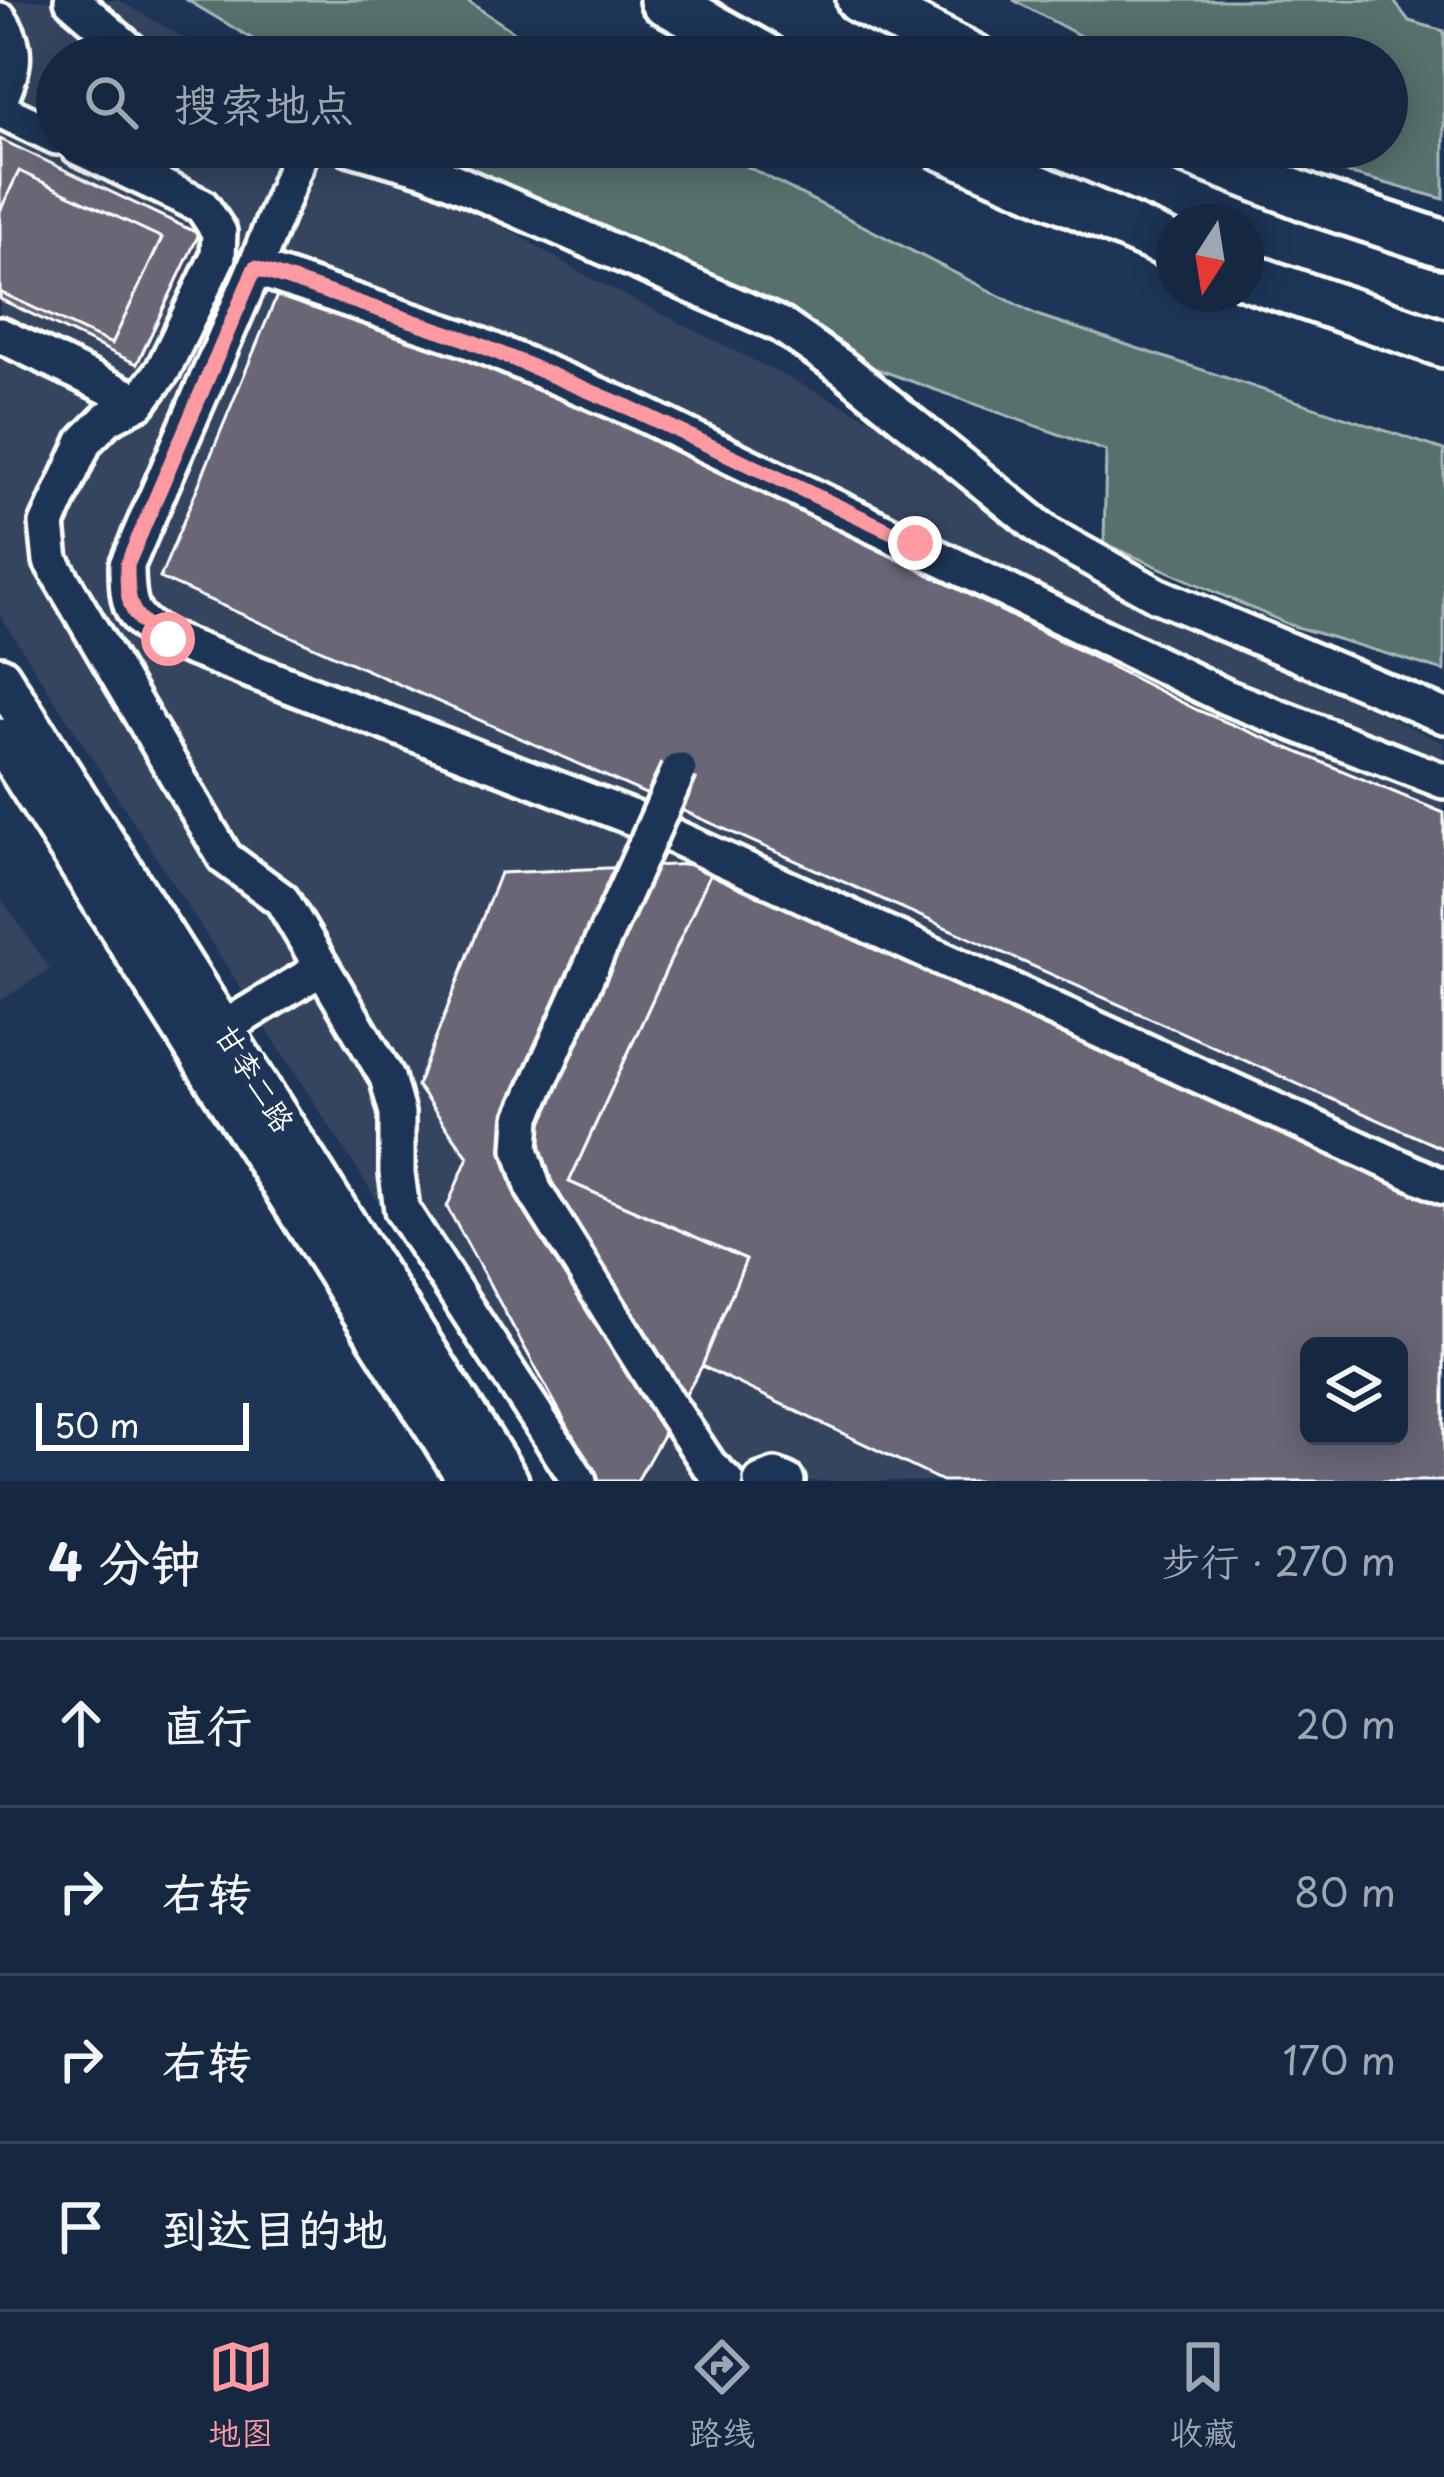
<!DOCTYPE html>
<html lang="zh">
<meta charset="utf-8">
<style>
:root{--surface:#162841;--page:#23344c;--text:#f1f3f6;--muted:#9ea6b1;--line:#35445a;--accent:#ff9aa2}
body{margin:0;font-family:"Playpen Sans","LXGW WenKai TC",sans-serif;background:var(--page);color:var(--text)}
.controls{position:absolute;right:36px;bottom:36px;display:grid;overflow:hidden;border-radius:18px;box-shadow:0 6px 30px #0003}
.controls button{width:108px;height:108px;display:grid;place-items:center;padding:0;border:0;border-bottom:3px solid var(--line);background:var(--surface);color:var(--text);font:60px sans-serif}
.compass{position:absolute;left:1156px;top:204px;width:108px;height:108px;border-radius:50%;background:var(--surface);box-shadow:0 6px 30px #0003;rotate:192deg}
.scale{position:absolute;left:36px;bottom:30px;width:213px;box-sizing:border-box;padding-left:12px;border:6px solid #fff;border-top:0;font-size:33px;line-height:42px;white-space:nowrap;color:#fff;-webkit-text-stroke:9px #1d3557;paint-order:stroke}
.stop{position:absolute;width:36px;height:36px;margin:-27px;border:9px solid #ff9aa2;border-radius:50%;background:#fff}
.stop.end{background:#ff9aa2;border-color:#fff;box-shadow:0 3px 12px #0008}
.list{margin:0;padding:0;list-style:none}
h2{display:flex;justify-content:space-between;align-items:center;height:156px;margin:0;padding:0 48px;font-size:51px}
h2 small{font-size:39px;font-weight:400;color:var(--muted)}
.list li{display:grid;grid-template-columns:78px 1fr auto;gap:36px;align-items:center;box-sizing:border-box;height:168px;padding:0 48px;border-top:3px solid var(--line)}
.list b{display:block;font-size:45px;white-space:nowrap}
.list em{font-size:39px;font-style:normal;color:var(--muted)}
.icon{flex:none;width:66px;height:66px;fill:none;stroke:currentColor;stroke-width:2;stroke-linecap:round;stroke-linejoin:round}
.map{position:relative;flex:none;width:1444px;height:1481px;overflow:hidden}
.search{position:absolute;background:var(--surface);box-shadow:0 6px 30px #0003;left:36px;right:36px;top:36px;height:132px;display:flex;align-items:center;gap:30px;box-sizing:border-box;padding:0 42px;border-radius:66px;color:var(--muted);font-size:45px}
.sheet{height:828px;background:var(--surface)}
nav{display:flex;justify-content:space-around;align-items:center;box-sizing:border-box;height:168px;border-top:3px solid var(--line);background:var(--surface);font-size:33px;color:var(--muted)}
nav a{display:grid;justify-items:center;gap:6px}
nav .on{color:var(--accent)}
.map>svg:first-child{display:block}
</style>
<div class="map">
<svg width="1444" height="1481" viewBox="0 0 1444 1481">
<rect width="100%" height="100%" fill="#1d3557"/>
<filter id="ink" filterUnits="userSpaceOnUse"><feTurbulence type="fractalNoise" baseFrequency=".00833" numOctaves="2"/><feDisplacementMap in="SourceGraphic" scale="24" xChannelSelector="R" yChannelSelector="G"/><feConvolveMatrix kernelMatrix="1 2 1 2 8 2 1 2 1" color-interpolation-filters="sRGB"/></filter>
<g filter="url(#ink)">
<g fill="#344460" fill-rule="evenodd">
<path d="M0,0h119l97,57h-159v90h312l223,132 314,158 179,138 359,168v738h-886l-558,-866zM1309,1346h90v90h-90z"/>
<path d="M0,897l50,72 -50,32z"/>
</g>
<g fill="#556f6d" stroke="#aab7b6" stroke-width="3">
<path d="M187,0h279l86,57h-269z"/>
<path d="M1013,0h380l16,21 35,10v168l-115,-31 -39,-21h97v-90h-267z"/>
<path d="M434,147h275l328,168 407,135v221l-154,-46 -186,-82 2,-92 -405,-145z"/>
</g>
<g fill="#696674" stroke="#fff" stroke-width="3" fill-rule="evenodd">
<path d="M0,139l199,95 -62,130 -137,-65z"/>
<path d="M19,171l143,67 -50,106 -112,-52v-81z"/>
<path d="M280,288l250,85 667,337 247,103v336l-1284,-571z"/>
<path d="M715,863l729,342v276h-502l-240,-115 44,-107 -177,-77zM1309,1346h90v90h-90z"/>
<path d="M715,863l-146,319 177,77 -44,107 -65,115h-39l-151,-274 21,-50 -51,-71 83,-213z"/>
</g>
<g fill="none" stroke-linecap="round" stroke-linejoin="round">
<g stroke="#fff" stroke-width="42">
<g id="minor">
<path d="M72,0l66,57"/>
<path d="M0,20c20,29 13,51 0,80"/>
<path d="M0,110l57,27"/>
<path d="M78,147l124,59 17,26 -1,24 -55,114 -24,32 -31,16 -23,23 -38,83 4,37 174,297 57,42 105,177 10,36v60l5,37 177,271"/>
<path d="M303,147l-48,121 -128,297c0,42 3,54 41,74l465,179 811,369"/>
<path d="M348,147l80,23 353,155 63,44 205,166 108,60 287,121"/>
<path d="M255,268l208,70 167,70 596,289 218,84"/>
<path d="M0,335l139,67"/>
<path d="M644,849l-121,269 -2,31 13,41 135,215 40,60 17,16"/>
<path d="M222,1029l100,-61"/>
<path d="M761,1481l14,-5 12,5"/>
</g>
</g>
<g stroke="#fff" stroke-width="48">
<g id="major">
<path d="M0,677l508,804"/>
<path d="M0,739l469,742"/>
</g>
</g>
<g stroke="#fff" stroke-width="54">
<g id="highway">
<path d="M663,0l103,57"/>
<path d="M860,0l113,57"/>
<path d="M943,147l231,100"/>
<path d="M1178,147l142,56 124,41"/>
<path d="M1246,276l198,68"/>
</g>
</g>
<use href="#minor" stroke="#1d3557" stroke-width="33"/>
<use href="#major" stroke="#1d3557" stroke-width="39"/>
<use href="#highway" stroke="#1d3557" stroke-width="45"/>
<g stroke="#fff" stroke-width="42" stroke-linecap="butt">
<path id="minor-bridge" d="M644,849l35,-79"/>
</g>
<use href="#minor-bridge" stroke="#1d3557" stroke-width="33"/>
</g>
</g>
<g fill="none" stroke-linecap="round" stroke-linejoin="round" filter="url(#ink)">
<path stroke="#ff9aa2" stroke-width="15" d="M168,639c-38,-20 -41,-32 -41,-74l128,-297 208,70 167,70 285,135"/>
</g>
<g text-anchor="middle" stroke-width="12" stroke-linejoin="round" paint-order="stroke">
<g font-size="30" fill="#fff" stroke="#1d3557">
<text transform="translate(254 1079) rotate(58)" y="10">甘李二路</text>
</g>
</g>
</svg>
<div class="controls">
<button><svg class="icon" aria-label="layers" viewBox="0 0 24 24"><path d="M12 4l9 5-9 5-9-5zM3 14l9 5 9-5"/></svg></button>
</div>
<svg class="compass" viewBox="-18 -18 36 36"><path d="M0-13l5 13h-10z" fill="#e53935"/><path d="M0 13l5-13h-10z" fill="#9ea6b1"/></svg>
<div class="scale">50 m</div>
<div class="stop" style="left:168px;top:639px"></div>
<div class="stop end" style="left:915px;top:543px"></div>
<div class="search"><svg class="icon" aria-label="search" viewBox="0 0 24 24"><circle cx="10" cy="10" r="6"/><path d="M15 15l6 6"/></svg>搜索地点</div>
</div>
<section class="sheet">
<h2>4 分钟<small>步行 · 270 m</small></h2>
<ul class="list">
<li><svg class="icon" aria-label="ahead" viewBox="0 0 24 24"><path d="M12 20V5M6 11l6-6 6 6"/></svg><div><b>直行</b></div><em>20 m</em></li>
<li><svg class="icon" aria-label="right" viewBox="0 0 24 24"><path d="M7 20v-9h11M14 6l5 5-5 5"/></svg><div><b>右转</b></div><em>80 m</em></li>
<li><svg class="icon" aria-label="right" viewBox="0 0 24 24"><path d="M7 20v-9h11M14 6l5 5-5 5"/></svg><div><b>右转</b></div><em>170 m</em></li>
<li><svg class="icon" aria-label="arrive" viewBox="0 0 24 24"><path d="M6 21V4h12l-3 4 3 4H6"/></svg><div><b>到达目的地</b></div></li>
</ul>
</section>
<nav>
<a class="on"><svg class="icon" aria-label="map" viewBox="0 0 24 24"><path d="M3 6l6-2 6 2 6-2v14l-6 2-6-2-6 2zM9 4v14M15 6v14"/></svg>地图</a>
<a><svg class="icon" aria-label="directions" viewBox="0 0 24 24"><path d="M12 3l9 9-9 9-9-9zM9 14v-3h6M13 9l2 2-2 2"/></svg>路线</a>
<a><svg class="icon" aria-label="saved" viewBox="0 0 24 24"><path d="M7 4h10v16l-5-4-5 4z"/></svg>收藏</a>
</nav>
